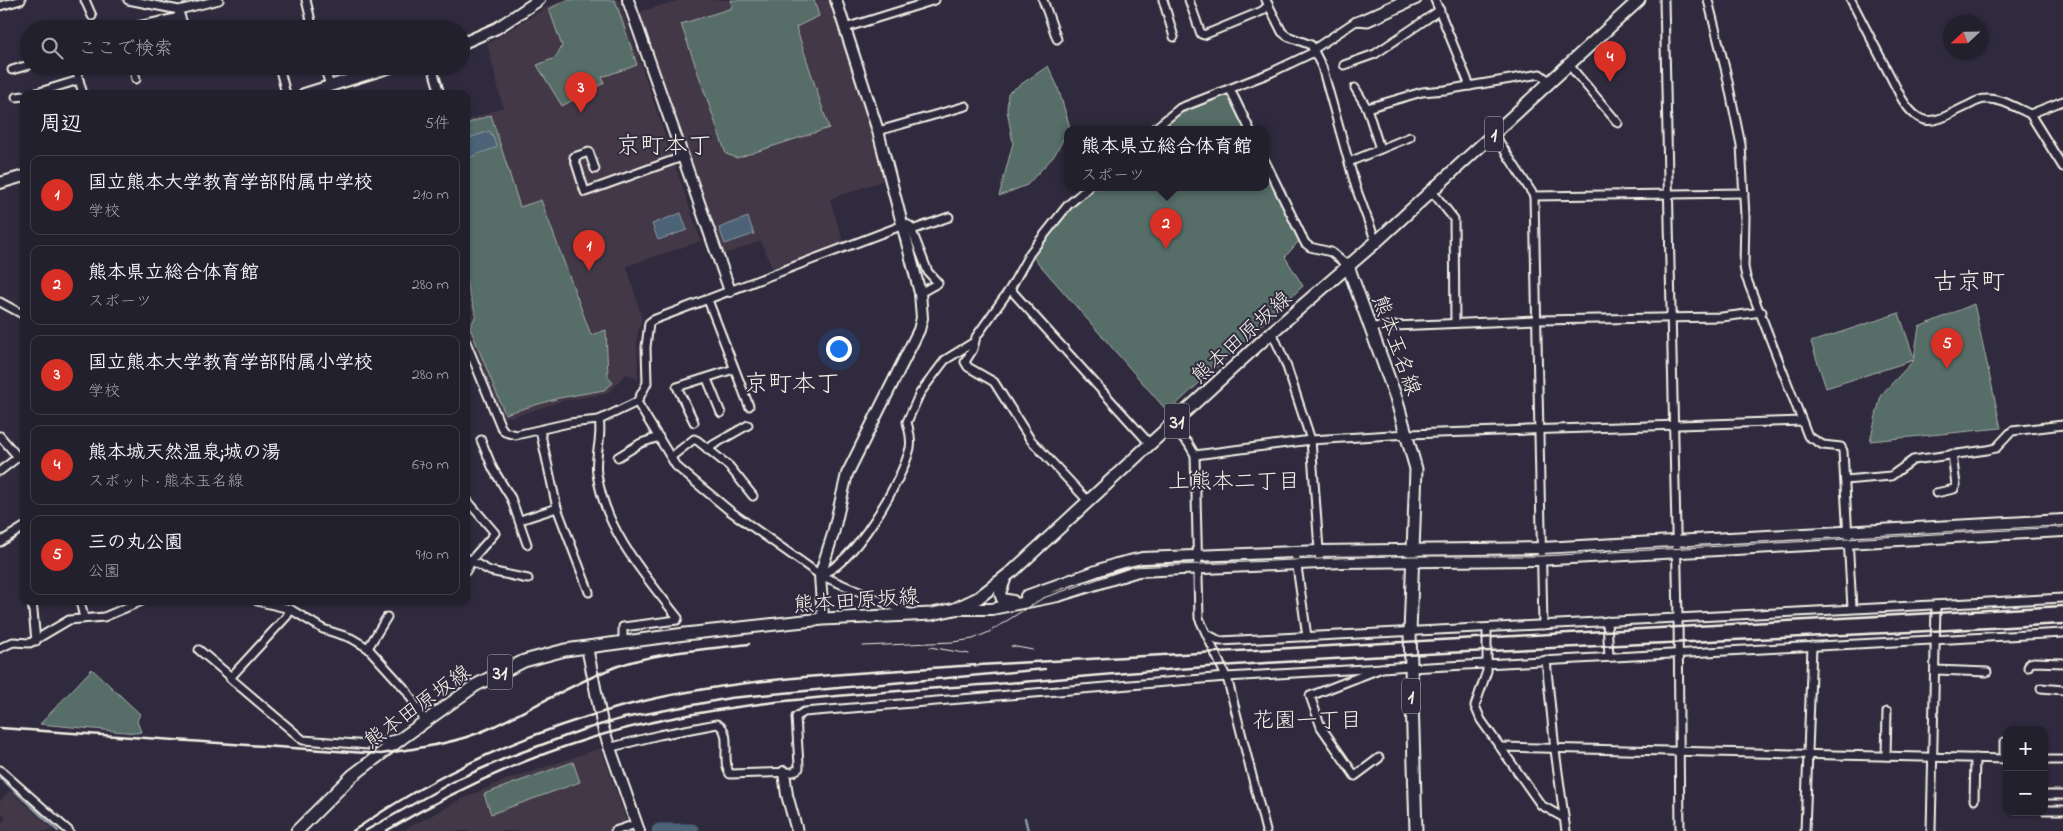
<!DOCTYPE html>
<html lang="ja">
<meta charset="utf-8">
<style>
:root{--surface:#23202e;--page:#2b2836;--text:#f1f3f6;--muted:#a3a3aa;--line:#403e4a;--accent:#d93025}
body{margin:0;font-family:"Indie Flower","Klee One",sans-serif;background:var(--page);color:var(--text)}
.controls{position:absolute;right:15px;bottom:15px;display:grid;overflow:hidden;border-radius:10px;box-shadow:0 1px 4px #0004}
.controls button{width:45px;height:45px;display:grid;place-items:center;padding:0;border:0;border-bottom:1px solid var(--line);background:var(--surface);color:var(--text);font:25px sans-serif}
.compass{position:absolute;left:1943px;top:15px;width:45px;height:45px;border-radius:50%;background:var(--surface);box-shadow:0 1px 4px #0004;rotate:248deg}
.you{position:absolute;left:838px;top:348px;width:18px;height:18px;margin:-12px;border:4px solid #fff;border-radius:50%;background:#1a73e8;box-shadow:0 0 0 8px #1a73e833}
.badge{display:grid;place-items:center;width:32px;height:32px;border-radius:50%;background:var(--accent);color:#fff;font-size:16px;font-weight:700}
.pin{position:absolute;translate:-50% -41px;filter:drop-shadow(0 1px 2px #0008)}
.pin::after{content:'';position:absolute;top:26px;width:18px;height:15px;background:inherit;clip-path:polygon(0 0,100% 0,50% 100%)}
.popup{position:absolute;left:1064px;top:126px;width:205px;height:65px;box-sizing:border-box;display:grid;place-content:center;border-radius:10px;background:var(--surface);filter:drop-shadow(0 1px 4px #0005);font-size:16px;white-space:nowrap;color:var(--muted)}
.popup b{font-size:19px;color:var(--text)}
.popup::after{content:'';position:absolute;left:50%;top:100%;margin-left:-10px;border:10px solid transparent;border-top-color:var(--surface)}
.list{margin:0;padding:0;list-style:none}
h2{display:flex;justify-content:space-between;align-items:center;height:65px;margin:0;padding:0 20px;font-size:21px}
h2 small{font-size:16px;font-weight:400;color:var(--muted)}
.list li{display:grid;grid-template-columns:32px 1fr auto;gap:15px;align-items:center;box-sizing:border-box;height:80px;margin:0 10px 10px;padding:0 10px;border:1px solid var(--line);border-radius:10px}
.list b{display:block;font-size:19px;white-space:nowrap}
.list p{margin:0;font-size:16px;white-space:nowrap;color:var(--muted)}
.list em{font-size:16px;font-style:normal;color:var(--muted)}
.icon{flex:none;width:28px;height:28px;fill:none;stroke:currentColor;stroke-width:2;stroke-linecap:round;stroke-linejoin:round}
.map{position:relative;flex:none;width:2063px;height:831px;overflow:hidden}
.search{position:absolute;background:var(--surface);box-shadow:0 1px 4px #0004;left:20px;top:20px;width:450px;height:55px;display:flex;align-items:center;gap:12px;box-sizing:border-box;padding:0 18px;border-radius:28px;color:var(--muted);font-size:19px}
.panel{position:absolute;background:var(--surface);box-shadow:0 1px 4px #0004;left:20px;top:90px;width:450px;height:515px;border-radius:10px}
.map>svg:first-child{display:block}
</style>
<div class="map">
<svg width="2063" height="831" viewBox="0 0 2063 831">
<rect width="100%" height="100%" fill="#2f2a3d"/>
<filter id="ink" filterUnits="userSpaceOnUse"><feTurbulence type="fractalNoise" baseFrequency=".02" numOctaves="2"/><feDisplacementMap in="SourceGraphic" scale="10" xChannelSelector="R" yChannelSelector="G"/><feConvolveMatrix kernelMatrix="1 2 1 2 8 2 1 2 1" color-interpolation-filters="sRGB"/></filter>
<g filter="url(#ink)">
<g fill="#423747">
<path d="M563,0h56l82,241 -74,25 15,53 -5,17 1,43 -12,-5 -19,20 -45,7 -49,16h-10l-37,-92 7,-13 -7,-22v-122l2,-1 -2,-46 37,-14 -16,-63 58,-36z"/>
<path d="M680,0h151l43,134 11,46 -55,19 14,45 -71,26 -12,-29 -38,14 -85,-243z"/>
<path d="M601,748l29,83h-228l56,-30 45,-20z"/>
<path d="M10,790l44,41h-54v-7l6,-6 -6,-6v-11z"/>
</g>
<g fill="#576d68" stroke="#a6afa8">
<path d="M567,0h48l22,65 -35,12 2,6 -42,23 -25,-41 18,-7 7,-12 -13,-37z"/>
<path d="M731,0h83l5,16 -23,11 33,101 -92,30 -11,-4 -45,-130 51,-16z"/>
<path d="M1048,66l9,19 13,42 -16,29 -27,29 -28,11 14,-53 -6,-33 1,-17z"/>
<path d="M1224,93l4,2 17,35h-86l22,-17 44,-17z"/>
<path d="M491,115l29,92 21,-7 50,135 15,-5 2,47 5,6 -9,7 -45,8 -54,16 -35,-86 6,-13 -10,-33v-111l3,-1 -3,-14v-32z"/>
<path d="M1265,172l34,69 -14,16 18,29 -135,126 -135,-155 39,-50 22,-19h171z"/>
<path d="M1974,304l27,124 -131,13 11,-46 33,-35 -88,28 -15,-46 88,-29 15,45 5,-31z"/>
<path d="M92,669l48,45 -3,7 4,11 -5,1 -96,-9z"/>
<path d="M573,762l7,20 -89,32 -7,-20z"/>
</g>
<g fill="#4c6277" stroke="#8f9ba4">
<path d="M490,131l7,16 -29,11 -2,-19z"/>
<path d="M681,213l6,17 -29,10 -6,-16z"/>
<path d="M748,217l6,17 -29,10 -6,-16z"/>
</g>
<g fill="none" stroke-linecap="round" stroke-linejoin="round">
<g stroke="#8f9ba4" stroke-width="2.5">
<path d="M0,777l58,54"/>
<path d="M1025,818l3,13"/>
</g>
<path stroke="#4c6277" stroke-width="15" d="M659,831h33"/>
<g stroke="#f4f1e8" stroke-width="11">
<g id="street">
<path d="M85,0l7,16"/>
<path d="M128,0l51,10 40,-10"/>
<path d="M306,0l7,29"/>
<path d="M1043,0l14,39"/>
<path d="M1163,0l11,37"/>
<path d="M1189,0l12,34 3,1 58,-24 6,-5"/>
<path d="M1266,0l16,32 5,4 24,9 11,22 34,121 20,54"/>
<path d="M1435,0l35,86"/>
<path d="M1664,0l14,618 2,213"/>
<path d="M1708,0l18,72 15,73 4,71 -1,51 2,10 62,159 15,9 18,2 2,4 9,157"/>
<path d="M1851,0l51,99c21,34 35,21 65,7 6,-3 12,-7 19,-7 15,-1 30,9 44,15l33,-13"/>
<path d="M0,6l21,-6"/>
<path d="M179,12l6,17"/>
<path d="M1357,21l46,-21"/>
<path d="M845,28l90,-28"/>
<path d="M123,29l53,-11 3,-4"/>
<path d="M295,29l18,-4"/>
<path d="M1344,65l31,-11 65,-44"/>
<path d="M1569,65l49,58"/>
<path d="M75,66l8,28"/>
<path d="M133,66l3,13"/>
<path d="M279,66l7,28"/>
<path d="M324,66l6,20"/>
<path d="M432,66l8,28"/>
<path d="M12,70l17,-5"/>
<path d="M1355,88l12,20 13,41"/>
<path d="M1230,89l20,41"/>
<path d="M33,94l46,-14"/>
<path d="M16,97l8,-1"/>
<path d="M1367,108l55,-16 23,-2 95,-16 10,8"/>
<path d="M2030,114l33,53"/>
<path d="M1153,130l27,-22 90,-35 42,-20 2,-4 42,-28 12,1 49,-22"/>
<path d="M878,131l88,-25"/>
<path d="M1494,134l40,62 9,429"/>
<path d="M1265,161l40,82 5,4 21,5 17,14"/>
<path d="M1349,162l61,-25"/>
<path d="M595,169l-6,-17 -15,5 11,35 97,-35"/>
<path d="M1088,188l-20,17 -38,48 -20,36 -34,48 -3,12 -8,13 3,5 26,15 36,57 59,63"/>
<path d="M1431,190l23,29 1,104"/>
<path d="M1534,196l210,-3"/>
<path d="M912,230l37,-13"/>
<path d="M1010,289l140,155"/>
<path d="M708,300l41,106"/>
<path d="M0,302l24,13"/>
<path d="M1370,327l167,-7 185,-3 40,-5"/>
<path d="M1272,332l14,32 25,76 9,123"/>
<path d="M466,342l35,85 4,5 11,3 53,-12 30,-3 38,-18 10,-19 -1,-36 3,-24 4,-3 253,-96 4,2 18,46 10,11 -18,10"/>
<path d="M707,379l14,34"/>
<path d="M637,402l39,64 54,45 90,64 91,39"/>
<path d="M599,420c4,17 -5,36 -2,54 9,58 46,99 81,144l-1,2 -54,7v14"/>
<path d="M694,422l-17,-35 57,-18"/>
<path d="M1171,427l17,16 7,12 116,-15 97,-6 394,-13"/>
<path d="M540,430l17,78 32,84"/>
<path d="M0,436l18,21"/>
<path d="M481,440l12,29 18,29 16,46"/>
<path d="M708,450l5,-5 35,-20"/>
<path d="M1195,455l4,163 29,63 38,150"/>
<path d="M618,457l23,-14 18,-6"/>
<path d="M671,457l23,-18 4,2 31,25 24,30"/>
<path d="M0,471l18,-14 6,-2"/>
<path d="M1845,480l46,-4 22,-16 74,-10 9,-2 16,-17 51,-6"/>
<path d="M1936,493l18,-4 2,-4 -4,-31"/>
<path d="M466,499l29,34 -22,25 -7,13"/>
<path d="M520,520l37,-12"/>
<path d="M0,542l24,-15"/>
<path d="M1295,552l12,85"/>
<path d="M466,558l24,13 38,8"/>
<path d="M820,574c32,-6 83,-95 90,-126 2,-10 -1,-17 -3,-26l13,-29 25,-33 29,-18"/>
<path d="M32,601l4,40"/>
<path d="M80,601l4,17"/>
<path d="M257,601l33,8 33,20 28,9 17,10 38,42 19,31"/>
<path d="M290,609l-3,7 -57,62 73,62 66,5 27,-6"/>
<path d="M1607,621l2,36"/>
<path d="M1487,628v43l-12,35 6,14 60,85 23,13"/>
<path d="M1207,634l13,7c281,-12 562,-28 843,-43"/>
<path d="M0,648l13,-6 17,1 39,-23 35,-3 38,-16"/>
<path d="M368,648l19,-31"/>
<path d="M199,650l31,26"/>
<path d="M1546,660l9,90 11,81"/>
<path d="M2028,667l2,-4 4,-1 29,1"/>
<path d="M1410,668l653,-35"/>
<path d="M1936,670l51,2"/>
<path d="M2041,688l22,2"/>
<path d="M1502,747l505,12"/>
<path d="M608,748l51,-13 58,-11c17,7 3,37 13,50l63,-2 6,-4v-3l-3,-48 8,-5 422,-35 156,-9"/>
<path d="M1886,756l1,-44"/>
<path d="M1379,758l-24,18 -34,-49 -11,-31 72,-28 28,-2"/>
<path d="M2004,758v-16"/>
<path d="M2044,760h19"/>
<path d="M0,770l69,61"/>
<path d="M2044,795h19"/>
<path d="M1974,800l1,-42"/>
<path d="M2044,810h19"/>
<path d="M615,831l21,-7"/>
<path d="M1805,831l7,-185"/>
<path d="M1931,831l5,-226"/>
</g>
</g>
<g stroke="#f4f1e8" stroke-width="14">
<g id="secondary">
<path d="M628,0l102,291"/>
<path d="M461,44l36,-16 42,-28"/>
<path d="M304,94l90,-28"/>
<path d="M0,183l24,-7"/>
<path d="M1006,577l-6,16 2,6 11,2"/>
<path d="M1026,596l90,-32 26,-6 178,-7 222,-3 521,-28"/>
<path d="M955,609h37l66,-13 80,-25 205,-9 192,-2 528,-29"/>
<path d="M823,619l-3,-44 13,-41 14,-60 72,-144 3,-12 -2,-25 -42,-162 -42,-131"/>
<path d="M587,647l16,81 36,103"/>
<path d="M784,772l3,23 10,36"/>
</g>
</g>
<g stroke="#f4f1e8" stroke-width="15">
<g id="primary">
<path d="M1348,266l48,132 20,71 -6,164 6,198"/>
<path d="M297,831l55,-55 50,-38 74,-53 48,-24 41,-11 120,-16 138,-15 109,-5 23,-5 23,-11 36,-28 136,-126 122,-112 104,-90 263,-242"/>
</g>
</g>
<use href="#street" stroke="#2f2a3d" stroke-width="7"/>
<use href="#secondary" stroke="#2f2a3d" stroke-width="10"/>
<use href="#primary" stroke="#2f2a3d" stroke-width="11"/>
<g stroke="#f4f1e8" stroke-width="1">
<path d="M863,646l90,-4 20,-3 16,-7 54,-34 90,-31 253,-11h156l521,-29"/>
<path d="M1011,646l22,4"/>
<path d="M930,647l39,7"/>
</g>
<g stroke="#f4f1e8" stroke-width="2.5">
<path d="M0,728l381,26c37,-6 73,-10 107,-25 44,-20 85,-46 130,-63 43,-15 87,-16 131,-22"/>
<path d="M353,831c80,-56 173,-98 267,-124 110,-30 228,-33 341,-41l1102,-60"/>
<path d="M365,831l93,-52 48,-21 76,-28 42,-12 106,-20 315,-29"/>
<path d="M386,831c64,-38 131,-70 202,-92 143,-44 310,-46 458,-59 338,-31 678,-36 1017,-56"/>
</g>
</g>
</g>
<g text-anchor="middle" stroke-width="4" stroke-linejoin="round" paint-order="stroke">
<g fill="#2f2a3d" stroke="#b9b5b5" stroke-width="1">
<rect x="1485" y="116.5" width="18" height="35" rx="4"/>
<rect x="1164.5" y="403.5" width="25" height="35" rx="4"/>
<rect x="487.5" y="654.5" width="25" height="35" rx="4"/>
<rect x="1402" y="678.5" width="18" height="35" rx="4"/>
</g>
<g font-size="20" font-weight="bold" fill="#f4f1e8">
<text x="1494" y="141">1</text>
<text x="1177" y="428">31</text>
<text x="500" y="679">31</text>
<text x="1411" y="703">1</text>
</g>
<g font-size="21" fill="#f4f1e8" stroke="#2f2a3d">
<text transform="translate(1241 337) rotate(-42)" y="7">熊本田原坂線</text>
<text transform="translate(1397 345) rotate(70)" y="7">熊本玉名線</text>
<text transform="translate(856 600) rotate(-4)" y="7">熊本田原坂線</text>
<text transform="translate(417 706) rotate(-36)" y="7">熊本田原坂線</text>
</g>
<g font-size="22" fill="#f4f1e8" stroke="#2f2a3d">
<text x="1234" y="488">上熊本二丁目</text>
<text x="1307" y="727">花園一丁目</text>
</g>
<g font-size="24" fill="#f4f1e8" stroke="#2f2a3d">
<text x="664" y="153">京町本丁</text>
<text x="1969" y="289">古京町</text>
<text x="792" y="391">京町本丁</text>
</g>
</g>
</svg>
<div class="controls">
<button>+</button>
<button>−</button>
</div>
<svg class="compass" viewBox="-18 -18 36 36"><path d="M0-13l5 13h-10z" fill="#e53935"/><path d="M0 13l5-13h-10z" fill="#a3a3aa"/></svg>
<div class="you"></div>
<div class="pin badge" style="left:589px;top:271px">1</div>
<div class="pin badge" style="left:1166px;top:249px">2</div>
<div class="popup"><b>熊本県立総合体育館</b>スポーツ</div>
<div class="pin badge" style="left:581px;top:113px">3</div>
<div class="pin badge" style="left:1610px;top:82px">4</div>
<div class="pin badge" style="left:1947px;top:369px">5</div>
<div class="search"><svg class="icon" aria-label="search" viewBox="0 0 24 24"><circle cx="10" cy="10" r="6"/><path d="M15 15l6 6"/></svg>ここで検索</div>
<section class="panel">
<h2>周辺<small>5件</small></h2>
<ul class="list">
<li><span class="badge">1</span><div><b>国立熊本大学教育学部附属中学校</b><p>学校</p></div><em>210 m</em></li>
<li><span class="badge">2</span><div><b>熊本県立総合体育館</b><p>スポーツ</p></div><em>280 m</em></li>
<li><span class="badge">3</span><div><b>国立熊本大学教育学部附属小学校</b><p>学校</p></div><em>280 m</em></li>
<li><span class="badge">4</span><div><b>熊本城天然温泉;城の湯</b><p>スポット · 熊本玉名線</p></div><em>670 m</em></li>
<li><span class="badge">5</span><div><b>三の丸公園</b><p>公園</p></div><em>910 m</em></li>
</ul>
</section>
</div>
